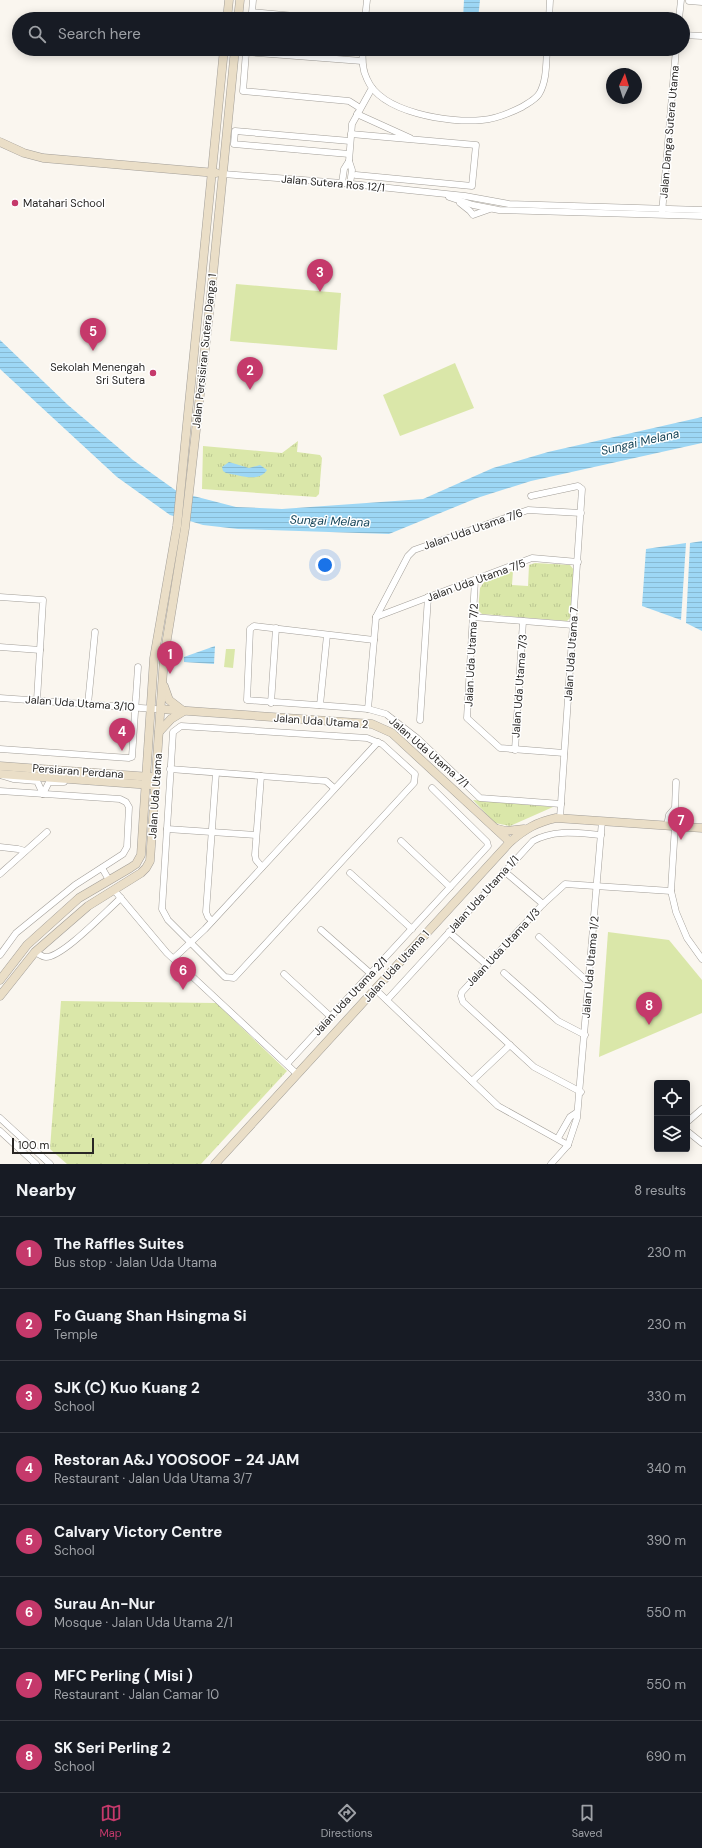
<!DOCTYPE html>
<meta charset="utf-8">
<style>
:root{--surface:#171b24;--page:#242831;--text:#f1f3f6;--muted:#9ea1a6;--line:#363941;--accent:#c5396b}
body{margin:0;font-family:"DM Sans",sans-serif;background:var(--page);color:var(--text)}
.controls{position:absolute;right:12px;bottom:12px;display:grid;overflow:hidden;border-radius:4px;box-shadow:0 2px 10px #0003}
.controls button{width:36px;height:36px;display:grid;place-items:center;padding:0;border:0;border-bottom:1px solid var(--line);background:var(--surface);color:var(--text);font:20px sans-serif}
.compass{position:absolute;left:606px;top:68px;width:36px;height:36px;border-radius:50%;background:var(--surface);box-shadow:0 2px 10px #0003;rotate:4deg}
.scale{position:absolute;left:12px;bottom:10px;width:82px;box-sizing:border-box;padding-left:4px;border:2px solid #292725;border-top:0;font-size:11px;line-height:14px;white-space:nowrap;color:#292725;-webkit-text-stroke:3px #fff;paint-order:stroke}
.you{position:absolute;left:325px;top:565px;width:14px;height:14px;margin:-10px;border:3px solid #fff;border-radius:50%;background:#1a73e8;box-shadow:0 0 0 6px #1a73e833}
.badge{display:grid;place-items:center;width:26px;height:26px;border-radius:50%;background:var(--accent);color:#fff;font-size:13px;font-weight:700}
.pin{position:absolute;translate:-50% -33px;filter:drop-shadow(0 1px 2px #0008)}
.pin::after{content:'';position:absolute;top:21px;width:14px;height:12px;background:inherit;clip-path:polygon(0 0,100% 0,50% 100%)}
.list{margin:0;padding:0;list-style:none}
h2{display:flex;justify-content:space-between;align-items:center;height:52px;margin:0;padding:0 16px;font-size:17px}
h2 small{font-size:13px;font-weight:400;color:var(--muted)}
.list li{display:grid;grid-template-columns:26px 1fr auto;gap:12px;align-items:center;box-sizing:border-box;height:72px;padding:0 16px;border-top:1px solid var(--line)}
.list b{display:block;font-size:15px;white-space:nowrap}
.list p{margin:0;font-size:13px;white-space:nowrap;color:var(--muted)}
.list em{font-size:13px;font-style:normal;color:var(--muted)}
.icon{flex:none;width:22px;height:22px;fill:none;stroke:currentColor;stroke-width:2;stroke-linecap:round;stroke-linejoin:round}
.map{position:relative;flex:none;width:702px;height:1164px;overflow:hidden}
.search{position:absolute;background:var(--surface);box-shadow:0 2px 10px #0003;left:12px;right:12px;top:12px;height:44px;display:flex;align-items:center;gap:10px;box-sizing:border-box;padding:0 14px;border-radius:22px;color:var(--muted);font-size:15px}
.sheet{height:628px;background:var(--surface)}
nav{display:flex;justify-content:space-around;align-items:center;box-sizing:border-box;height:56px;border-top:1px solid var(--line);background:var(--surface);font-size:11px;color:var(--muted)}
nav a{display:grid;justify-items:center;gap:2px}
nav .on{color:var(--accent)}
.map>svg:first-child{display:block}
</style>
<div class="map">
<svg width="702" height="1164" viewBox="0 0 702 1164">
<defs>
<pattern id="park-tufts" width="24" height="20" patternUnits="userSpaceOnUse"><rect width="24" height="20" fill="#dae7a9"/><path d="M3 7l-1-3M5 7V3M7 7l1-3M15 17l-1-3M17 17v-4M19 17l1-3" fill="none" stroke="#bbc691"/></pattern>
<pattern id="water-rules" width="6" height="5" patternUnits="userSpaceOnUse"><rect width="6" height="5" fill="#9dd7f5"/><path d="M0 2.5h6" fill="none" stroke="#87b9d2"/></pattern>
</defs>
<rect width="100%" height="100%" fill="#faf6ef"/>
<g fill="#dae7a9">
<path d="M236,284l105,9 -4,57 -107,-9z"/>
<path d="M455,363l19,45 -74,28 -17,-41z"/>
<path d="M226,649h9l-2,19 -9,-1z"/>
<path d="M608,932l61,8 33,40v33l-103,44z"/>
</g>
<g fill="url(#park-tufts)">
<path d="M298,441l-1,11 23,3 2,3 -3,36 -3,3 -114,-8 1,-43 79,7z"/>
<path d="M535,563l35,2 4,5 -4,48 -3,3 -85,-7 -4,-4 2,-22 4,-6 29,-11 -1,14 16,1 1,-21z"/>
<path d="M473,800l80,7 -43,19 -15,-3z"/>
<path d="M61,1001l155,2 71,68 -86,93h-134l-17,-15z"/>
</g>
<g fill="url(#water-rules)">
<path d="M464,0h16l-2,19h-15z"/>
<path d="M0,340l68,65 65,55 45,32 58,15 46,2 141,-10 70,-31 55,-16 154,-35v26l-171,38 -54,17 -88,36 -151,-5 -35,-4 -33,-10 -53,-38 -117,-108z"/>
<path d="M229,462l20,6 11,-3 7,5c-8,13 -28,5 -41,3l-3,-2 -1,-4z"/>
<path d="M702,541v90l-16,-8 4,-80z"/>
<path d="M686,543l-5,77 -39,-14 4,-57z"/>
<path d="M215,646l-1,18 -30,-2v-5z"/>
</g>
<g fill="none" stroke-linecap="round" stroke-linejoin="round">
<g stroke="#a29e98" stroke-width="7">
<g id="street">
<path d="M253,0l-1,12 76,7"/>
<path d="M689,1l13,1"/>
<path d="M365,19l2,-19"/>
<path d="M549,19l1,-19"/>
<path d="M679,19l2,-19"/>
<path d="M683,35l19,1"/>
<path d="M363,49c-1,11 -1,20 4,30 14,34 82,44 115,41 15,-1 28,-7 40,-13 6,-4 13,-7 17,-13 8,-13 7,-31 8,-45"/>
<path d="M360,108l-11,-7 -106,-10 3,-39 116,9"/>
<path d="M357,114l53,24"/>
<path d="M351,134l125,11 -4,41 -116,-11"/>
<path d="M349,154l-115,-10 1,-13 115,10"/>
<path d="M223,174l119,9 123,13 44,8 193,6"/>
<path d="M342,183l2,-14 5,-8"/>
<path d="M350,184l2,-14 -3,-9 3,-37 20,-36"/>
<path d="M449,197l24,8 26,5 203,6"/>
<path d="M460,203l10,8 3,4 17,-6"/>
<path d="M662,213l14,-164"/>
<path d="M531,496l47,-10 4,3 -22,329"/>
<path d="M475,580l-8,138 33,30 64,5"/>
<path d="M0,597l43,3 -6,100"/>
<path d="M376,617l156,-59 46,4"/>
<path d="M473,617l100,8"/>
<path d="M374,640l-120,-14 -4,3 -3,71 97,7 24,2 18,5 31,24 63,60 81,6"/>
<path d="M0,647l40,3"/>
<path d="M0,698l155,11"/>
<path d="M271,703l5,-75"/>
<path d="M88,704l7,-72"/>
<path d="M320,705l7,-70"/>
<path d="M368,709l8,-92 32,-61 6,-6 114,-40 53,3"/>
<path d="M420,720l8,-123"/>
<path d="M181,726l186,12 15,6 33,30 -1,9 -180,195 -9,-1 -57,-57 -6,-11 11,-177z"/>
<path d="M0,749l129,9 3,-1 6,-90"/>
<path d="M515,750l8,-129"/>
<path d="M170,769l156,12 8,7"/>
<path d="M3,776l10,3 24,2 6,13"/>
<path d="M261,776l-6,79 1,5 6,7"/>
<path d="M0,791l120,8 6,3 3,5 -2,40 -4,7 -48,31 -59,48 -16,22"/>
<path d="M43,794l6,-12h15"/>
<path d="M667,826l2,-11 6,-7 1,-26"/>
<path d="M675,826l-4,65 5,21 11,26 15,21"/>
<path d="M167,829l89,6"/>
<path d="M401,841l49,46"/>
<path d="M0,847l18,2 7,2"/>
<path d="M102,868l7,12"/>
<path d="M504,871l39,33"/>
<path d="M350,873l62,56"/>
<path d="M0,874l47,-42"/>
<path d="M114,890l53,63 130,121"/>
<path d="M212,921l-4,-4 -2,-5 10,-139"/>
<path d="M321,930l49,43"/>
<path d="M449,932l38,33"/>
<path d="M539,937l50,46"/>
<path d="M35,952c4,2 7,5 11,5 17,0 61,-47 75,-59"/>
<path d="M174,958l31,-29 173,-187"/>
<path d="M504,973l54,48 27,14"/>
<path d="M284,974l47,43"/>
<path d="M375,989l123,117 70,39"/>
<path d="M387,1000l146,-159c21,-12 44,-8 68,-6"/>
<path d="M287,1064l201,-218 -1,-4 -55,-54"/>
<path d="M472,1081l38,-36"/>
<path d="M581,1092l-47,-25 -71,-65 -2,-6 1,-4 81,-88 22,-20 106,7"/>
<path d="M0,1118l50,46"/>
<path d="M687,1122l15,-13"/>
<path d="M0,1131l36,33"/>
<path d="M687,1131l15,12"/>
<path d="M558,1138l12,-21 6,-4"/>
<path d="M551,1164l17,-19 9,-27 25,-297"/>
</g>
</g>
<g stroke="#a29e98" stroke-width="9">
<g id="secondary">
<path d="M227,19l2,-19"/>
<path d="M238,19l2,-19"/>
<path d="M0,142l24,11 19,5 173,15"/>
<path d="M164,686l5,14 13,10"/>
<path d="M160,709l212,15 20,9 118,109"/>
<path d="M159,732l12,-13 13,-8"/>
<path d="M0,766l151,11"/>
<path d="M0,774l151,11"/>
<path d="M498,829l8,2 18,-2"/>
<path d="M0,980l27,-35 52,-47 51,-30 6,-4 5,-9 13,-197 23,-132 47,-477"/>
<path d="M0,996l35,-44 53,-46 53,-33 5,-5 4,-7 14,-204 21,-129 25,-223 25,-256"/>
<path d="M215,1164l295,-322c15,-13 27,-20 46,-24l146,10"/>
</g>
</g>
<use href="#street" stroke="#fff" stroke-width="6"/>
<use href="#secondary" stroke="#eadec7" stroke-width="8"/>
</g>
<g fill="#c5396b" stroke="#fff" stroke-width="1.5">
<circle cx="15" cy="203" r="4"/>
<circle cx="153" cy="373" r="4"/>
</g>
<g text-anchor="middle" stroke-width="3" stroke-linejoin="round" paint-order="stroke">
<g font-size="11" fill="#292725" stroke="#fff">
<text transform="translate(669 132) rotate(-85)" y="4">Jalan Danga Sutera Utama</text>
<text transform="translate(333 183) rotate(5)" y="4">Jalan Sutera Ros 12/1</text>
<text transform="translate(204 351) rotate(-84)" y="4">Jalan Persisiran Sutera Danga 1</text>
<text transform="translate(473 529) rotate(-19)" y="4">Jalan Uda Utama 7/6</text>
<text transform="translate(476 580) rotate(-20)" y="4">Jalan Uda Utama 7/5</text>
<text transform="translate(571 654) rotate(-86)" y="4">Jalan Uda Utama 7</text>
<text transform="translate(471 655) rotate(-87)" y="4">Jalan Uda Utama 7/2</text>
<text transform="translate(519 686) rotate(-86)" y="4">Jalan Uda Utama 7/3</text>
<text transform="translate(80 703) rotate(4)" y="4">Jalan Uda Utama 3/10</text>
<text transform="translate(321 721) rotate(4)" y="4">Jalan Uda Utama 2</text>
<text transform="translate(429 752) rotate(41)" y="4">Jalan Uda Utama 7/1</text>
<text transform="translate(78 771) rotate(4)" y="4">Persiaran Perdana</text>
<text transform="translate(155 796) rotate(-86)" y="4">Jalan Uda Utama</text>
<text transform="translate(483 894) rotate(-48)" y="4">Jalan Uda Utama 1/1</text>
<text transform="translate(503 947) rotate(-47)" y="4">Jalan Uda Utama 1/3</text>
<text transform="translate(396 966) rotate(-48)" y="4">Jalan Uda Utama 1</text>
<text transform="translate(590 967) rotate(-85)" y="4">Jalan Uda Utama 1/2</text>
<text transform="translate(350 996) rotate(-47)" y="4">Jalan Uda Utama 2/1</text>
</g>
<g font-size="11" fill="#292725" stroke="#fff" text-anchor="start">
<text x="23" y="207">Matahari School</text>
<text x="145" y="371" text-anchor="end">Sekolah Menengah<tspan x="145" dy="13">Sri Sutera</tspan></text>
</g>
<g font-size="12" font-style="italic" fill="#154458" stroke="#fff">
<text transform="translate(640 442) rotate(-13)" y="4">Sungai Melana</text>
<text transform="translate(330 521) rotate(2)" y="4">Sungai Melana</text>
</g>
</g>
</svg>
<div class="controls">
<button><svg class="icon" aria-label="locate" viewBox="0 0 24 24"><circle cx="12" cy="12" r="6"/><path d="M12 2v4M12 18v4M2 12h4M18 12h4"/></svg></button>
<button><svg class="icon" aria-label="layers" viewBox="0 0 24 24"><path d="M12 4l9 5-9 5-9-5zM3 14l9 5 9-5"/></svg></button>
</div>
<svg class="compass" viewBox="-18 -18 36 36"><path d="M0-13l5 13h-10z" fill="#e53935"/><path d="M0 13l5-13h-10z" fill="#9ea1a6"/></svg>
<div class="scale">100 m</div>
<div class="you"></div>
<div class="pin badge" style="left:170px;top:674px">1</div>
<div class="pin badge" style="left:250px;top:390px">2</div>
<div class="pin badge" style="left:320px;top:292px">3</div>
<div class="pin badge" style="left:122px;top:751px">4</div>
<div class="pin badge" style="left:93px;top:351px">5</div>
<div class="pin badge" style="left:183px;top:990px">6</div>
<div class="pin badge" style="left:681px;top:840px">7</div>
<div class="pin badge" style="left:649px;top:1025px">8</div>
<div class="search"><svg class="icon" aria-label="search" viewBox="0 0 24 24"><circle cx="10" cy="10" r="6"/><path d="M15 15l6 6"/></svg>Search here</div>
</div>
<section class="sheet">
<h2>Nearby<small>8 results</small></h2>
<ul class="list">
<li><span class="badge">1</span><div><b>The Raffles Suites</b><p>Bus stop · Jalan Uda Utama</p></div><em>230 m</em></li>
<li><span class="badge">2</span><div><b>Fo Guang Shan Hsingma Si</b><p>Temple</p></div><em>230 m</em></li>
<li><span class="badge">3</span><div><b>SJK (C) Kuo Kuang 2</b><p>School</p></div><em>330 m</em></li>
<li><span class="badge">4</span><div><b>Restoran A&amp;J YOOSOOF - 24 JAM</b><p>Restaurant · Jalan Uda Utama 3/7</p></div><em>340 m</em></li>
<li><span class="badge">5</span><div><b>Calvary Victory Centre</b><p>School</p></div><em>390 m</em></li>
<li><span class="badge">6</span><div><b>Surau An-Nur</b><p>Mosque · Jalan Uda Utama 2/1</p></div><em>550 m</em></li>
<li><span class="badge">7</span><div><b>MFC Perling ( Misi )</b><p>Restaurant · Jalan Camar 10</p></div><em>550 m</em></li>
<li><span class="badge">8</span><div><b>SK Seri Perling 2</b><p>School</p></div><em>690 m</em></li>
</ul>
</section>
<nav>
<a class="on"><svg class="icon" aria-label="map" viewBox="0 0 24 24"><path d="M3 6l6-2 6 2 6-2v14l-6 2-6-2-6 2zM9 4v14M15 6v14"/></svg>Map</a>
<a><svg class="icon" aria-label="directions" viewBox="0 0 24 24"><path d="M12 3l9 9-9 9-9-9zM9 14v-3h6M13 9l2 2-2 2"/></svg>Directions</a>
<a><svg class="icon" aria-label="saved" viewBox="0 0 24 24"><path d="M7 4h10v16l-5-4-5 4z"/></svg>Saved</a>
</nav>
